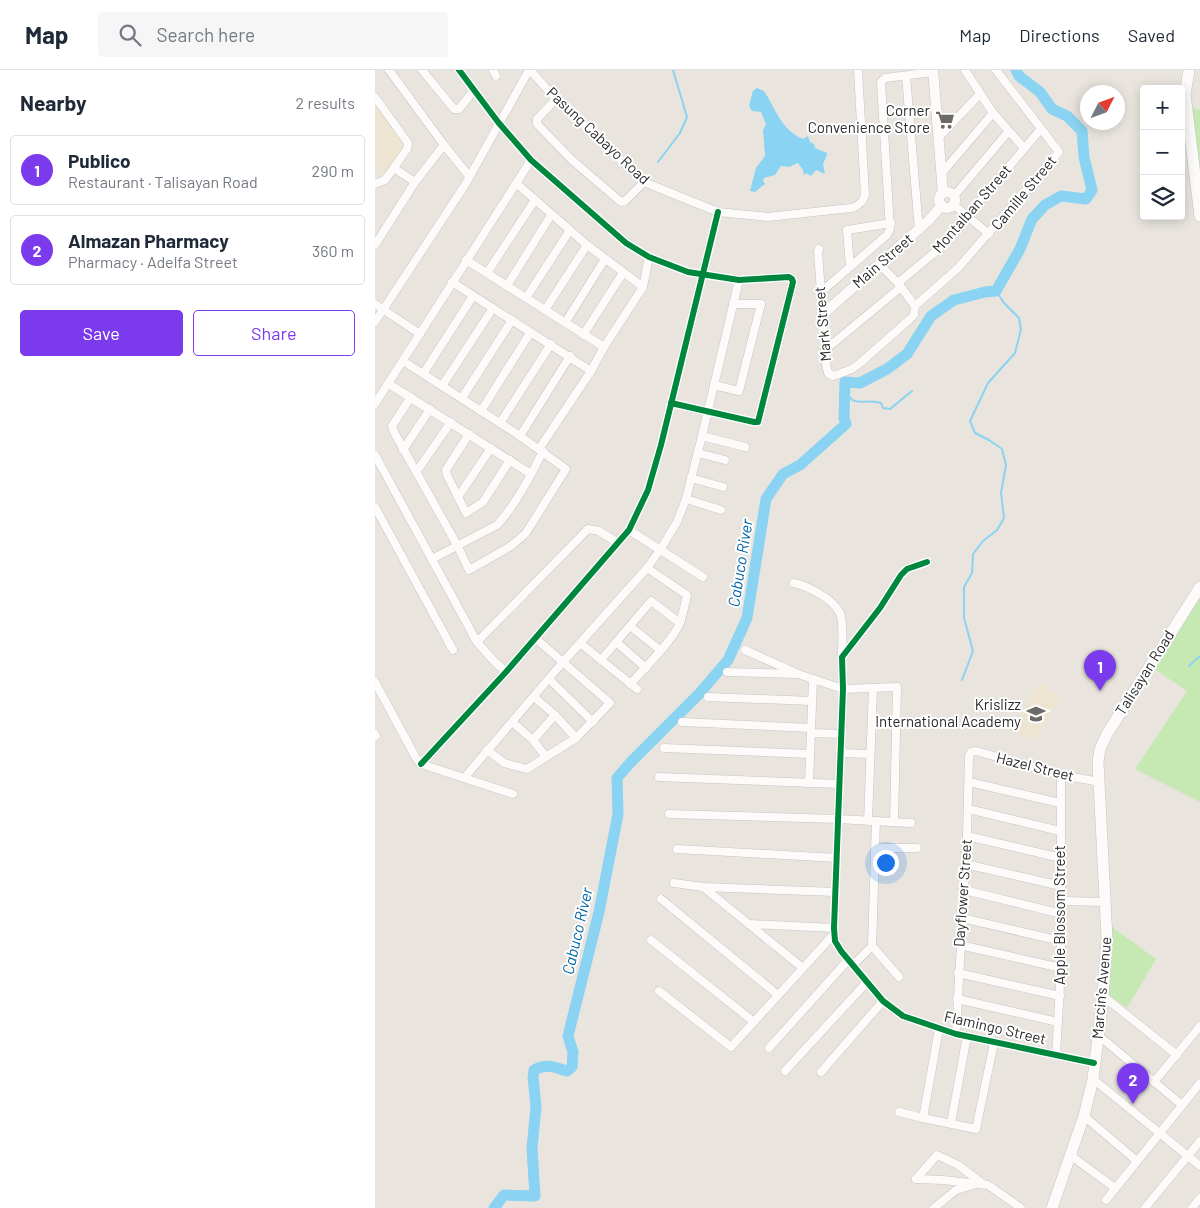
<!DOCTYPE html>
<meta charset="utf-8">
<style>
:root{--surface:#fff;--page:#f6f6f7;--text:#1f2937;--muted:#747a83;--line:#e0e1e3;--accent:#7c3aed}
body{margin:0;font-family:Barlow,sans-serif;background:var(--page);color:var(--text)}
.controls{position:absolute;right:15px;top:15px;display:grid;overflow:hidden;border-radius:5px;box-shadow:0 2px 12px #0003}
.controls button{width:45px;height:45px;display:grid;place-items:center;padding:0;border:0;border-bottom:1px solid var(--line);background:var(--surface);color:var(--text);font:25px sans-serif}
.compass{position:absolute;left:705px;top:15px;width:45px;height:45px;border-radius:50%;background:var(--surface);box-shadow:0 2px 12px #0003;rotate:48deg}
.you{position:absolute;left:510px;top:792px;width:18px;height:18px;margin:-12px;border:4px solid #fff;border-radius:50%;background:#1a73e8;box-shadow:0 0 0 8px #1a73e833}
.badge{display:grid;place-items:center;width:32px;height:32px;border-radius:50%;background:var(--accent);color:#fff;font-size:16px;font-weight:700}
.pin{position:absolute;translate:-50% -41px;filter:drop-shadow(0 1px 2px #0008)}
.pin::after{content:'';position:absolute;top:26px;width:18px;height:15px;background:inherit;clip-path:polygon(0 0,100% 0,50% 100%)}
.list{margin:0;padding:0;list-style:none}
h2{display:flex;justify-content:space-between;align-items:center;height:65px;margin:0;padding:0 20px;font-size:21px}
h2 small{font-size:16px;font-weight:400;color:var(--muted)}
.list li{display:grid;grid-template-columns:32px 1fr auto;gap:15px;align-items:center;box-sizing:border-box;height:70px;margin:0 10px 10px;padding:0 10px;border:1px solid var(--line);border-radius:5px}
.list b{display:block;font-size:19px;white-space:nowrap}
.list p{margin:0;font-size:16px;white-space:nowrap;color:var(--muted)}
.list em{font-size:16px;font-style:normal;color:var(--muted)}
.actions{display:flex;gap:10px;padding:15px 20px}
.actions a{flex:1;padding:11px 0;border:1px solid var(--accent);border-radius:5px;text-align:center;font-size:18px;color:var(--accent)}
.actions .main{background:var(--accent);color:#fff}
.icon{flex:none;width:28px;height:28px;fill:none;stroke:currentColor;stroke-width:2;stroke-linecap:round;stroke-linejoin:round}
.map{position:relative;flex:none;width:825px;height:1138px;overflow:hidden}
header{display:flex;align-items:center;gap:30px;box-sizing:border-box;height:70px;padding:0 25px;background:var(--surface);border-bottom:1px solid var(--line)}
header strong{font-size:24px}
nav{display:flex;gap:28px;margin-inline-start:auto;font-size:18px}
.search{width:350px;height:45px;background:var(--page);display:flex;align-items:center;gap:12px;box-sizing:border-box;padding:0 18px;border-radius:5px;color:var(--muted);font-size:19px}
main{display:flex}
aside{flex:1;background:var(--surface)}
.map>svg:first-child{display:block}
</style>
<header>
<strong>Map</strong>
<div class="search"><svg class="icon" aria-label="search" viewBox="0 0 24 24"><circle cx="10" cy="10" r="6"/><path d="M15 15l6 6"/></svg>Search here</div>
<nav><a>Map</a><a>Directions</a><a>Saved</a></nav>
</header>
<main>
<aside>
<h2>Nearby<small>2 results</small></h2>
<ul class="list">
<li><span class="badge">1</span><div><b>Publico</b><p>Restaurant · Talisayan Road</p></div><em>290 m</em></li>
<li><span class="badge">2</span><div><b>Almazan Pharmacy</b><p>Pharmacy · Adelfa Street</p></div><em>360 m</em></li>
</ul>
<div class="actions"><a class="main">Save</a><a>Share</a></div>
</aside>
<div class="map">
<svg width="825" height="1138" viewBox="0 0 825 1138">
<rect width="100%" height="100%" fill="#e9e5de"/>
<g fill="#ede5d1">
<path d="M0,31l35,45 -26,33 -9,-14z"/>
<path d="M665,612l20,14 -24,45 -26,-10z"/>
</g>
<g fill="#c6e8b3">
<path d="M816,37l9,3v58z"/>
<path d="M825,522v210l-65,-33 52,-78 -34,-23z"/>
<path d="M736,856l45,33 -29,49 -21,-15z"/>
</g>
<path fill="#8ad3f2" d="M382,18l7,3c12,18 17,39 39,48l5,-3 2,6 4,2 1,4 12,5v2l-4,9 2,10 -9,-4 -5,6 -5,-3 -2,2 -1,-5 -5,-7 -9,4 -8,-1 -6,9 -11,3 -1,3 2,3 -10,8 -5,-1 6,-23 9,-12 -2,-26 3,-6 -5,-12 -9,-1 -3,-5 4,-15z"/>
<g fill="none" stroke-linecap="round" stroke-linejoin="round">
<g stroke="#8ad3f2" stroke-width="2">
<path d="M283,92l22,-29 7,-16 -14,-47"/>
<path d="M471,318c5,23 20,9 35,15l2,5 7,1 22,-18"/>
<path d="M814,596l11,-10"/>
<path d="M587,610l11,-29 -9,-33v-31l8,-14 1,-19 10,-13 14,-11 7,-12 -3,-25 5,-28 -4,-16 -13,-9 -14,-7 -5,-12 18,-38 27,-30 6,-24 -2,-11 -15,-15 -8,-12"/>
</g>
<path stroke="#8ad3f2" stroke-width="11" d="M119,1138l10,-13 31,1 -3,-48 4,-41 -3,-30 1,-7c13,-7 20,-3 33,1l5,-4 1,-15 -5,-16 31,-124 19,-98 -1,-36 13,-15 69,-69 29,-34 19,-42 19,-119 17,-25 17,-9 46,-41 -2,-6 1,-36 15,1 27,-14 20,-15 24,-38 23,-16 31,-8 11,-1 24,-42 12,-30 13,-14 16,-9 25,3 6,-9 -8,-33 -2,-26 -15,-15 -15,-7 -12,-17 -21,-16 -3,-6"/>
<g stroke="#c6c4c4" stroke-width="9">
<g id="minor">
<path d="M14,0l55,75 25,31"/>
<path d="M47,0l32,39h5l15,-19"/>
<path d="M84,0l39,52 33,38 95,83 23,14 39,15 51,8 50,-3 3,2 1,3 -35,140h-4l-83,-19"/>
<path d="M118,0l3,6"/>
<path d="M155,0l26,29 88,83 74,30 50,5 83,-9c8,-2 12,-6 14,-13l-7,-125"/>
<path d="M590,0l28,43 31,35"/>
<path d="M531,6l13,154"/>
<path d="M0,27l33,46 -1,6 -19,27 -3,4 -10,4"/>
<path d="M181,29l-19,20v5l35,36 49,42 4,-1 19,-19"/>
<path d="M563,68l42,-44"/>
<path d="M19,98l21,14"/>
<path d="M566,104l52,-61"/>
<path d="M141,113l71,62 56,42"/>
<path d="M579,126l54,-64"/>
<path d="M579,135l35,29"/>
<path d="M0,175l40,-63 29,-37"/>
<path d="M444,179l-1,2 8,113 2,9 5,3 19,-7 7,-5 51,-45 4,-4 1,-9"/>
<path d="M91,190l138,87"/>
<path d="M504,194l19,19 17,23"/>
<path d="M475,196l-3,-36 44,-7"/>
<path d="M112,203l48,-73"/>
<path d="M77,212l139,89"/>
<path d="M523,213l42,-35 100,-118"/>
<path d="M132,216l44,-71"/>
<path d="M446,222l66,-57 3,-6 -9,-147 4,-4 48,-6"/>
<path d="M151,228l44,-68"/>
<path d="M0,234l45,30"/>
<path d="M540,236l43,-38 101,-116 -63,-82"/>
<path d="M170,240l42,-65"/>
<path d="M0,252l90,-137 64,-115"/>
<path d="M190,253l40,-64"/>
<path d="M208,265l40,-62"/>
<path d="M450,280l76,-63"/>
<path d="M28,291l117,75 46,33 -40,64 -15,13 -42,24 -12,-25 -63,-113 -2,-6 19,-29"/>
<path d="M48,304l50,-78"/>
<path d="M14,314l142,90"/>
<path d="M339,315l25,6 22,-87h-28"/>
<path d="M67,316l51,-78"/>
<path d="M87,328l50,-78"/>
<path d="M0,334l156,-244"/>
<path d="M106,341l49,-78"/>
<path d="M125,353l51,-79"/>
<path d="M94,364l-23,36 1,5 19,38 17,-11 27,-42"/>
<path d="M145,366l50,-80"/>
<path d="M327,366l43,11"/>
<path d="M164,379l52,-78 13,-24 39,-60 6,-30"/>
<path d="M28,380l27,-41"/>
<path d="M323,383l27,7"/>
<path d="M0,385l102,187 16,18 13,12"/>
<path d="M42,401l34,-49"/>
<path d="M316,408l32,9"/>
<path d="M83,427l33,-49"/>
<path d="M311,429l35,11"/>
<path d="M0,437l78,143"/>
<path d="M254,460l74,47"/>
<path d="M57,489l65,-34c19,-21 33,-48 46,-74"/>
<path d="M552,492l-20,7 -6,6 -21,33 -38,49 1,32 -9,239 1,13 6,10 42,50 20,15 53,18 138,29"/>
<path d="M419,513c14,3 39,16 46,30 4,10 2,33 2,44"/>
<path d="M255,556l30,24"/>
<path d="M102,572l111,-113 11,2 19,12"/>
<path d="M241,572l30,26"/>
<path d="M205,573l57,46"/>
<path d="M370,580l53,24 45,15 54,-2 -3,135"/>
<path d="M226,590l50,-59 29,22"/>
<path d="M352,602l68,2"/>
<path d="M174,609l44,43"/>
<path d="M0,612l41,76 5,6 92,30"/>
<path d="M255,614c13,-14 43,-44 50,-61 3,-9 5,-19 7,-28l-40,-27"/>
<path d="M159,627l21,18 21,23"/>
<path d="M333,627l104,4"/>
<path d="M137,652l21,18 13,17"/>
<path d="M307,652l129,6"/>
<path d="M436,663l30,1"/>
<path d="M0,664l1,2"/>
<path d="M158,670l22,-25"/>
<path d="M289,678l146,6"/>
<path d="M112,680l17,13 23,6 49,-31 34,-35 -75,-65"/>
<path d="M465,683l30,1"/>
<path d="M46,694l85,-92 123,-142 19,-40 13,-45 57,-233"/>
<path d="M284,707l180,7"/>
<path d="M89,708l99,-116 84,-94 13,-18 17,-28 9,-23 16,-63 37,-156"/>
<path d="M594,712l91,21"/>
<path d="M434,713l4,-104"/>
<path d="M593,739l92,22"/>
<path d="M294,744l169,5 73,4"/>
<path d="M493,751l5,-133"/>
<path d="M592,766l94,22"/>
<path d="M501,778h41"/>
<path d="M302,779l160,9"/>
<path d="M590,794l96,22"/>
<path d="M299,813l29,4 132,5"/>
<path d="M328,817l100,81"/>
<path d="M589,820l98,24"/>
<path d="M286,829l117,96"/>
<path d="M687,831l44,1"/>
<path d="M587,848l99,23"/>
<path d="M374,854l85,4"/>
<path d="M276,870l103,82"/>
<path d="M585,875l101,23"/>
<path d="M497,876l27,31"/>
<path d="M478,895l19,-19 4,-125"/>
<path d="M583,903l102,23"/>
<path d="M284,921l72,56 103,-113"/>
<path d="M728,926l74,59"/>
<path d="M582,929l101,23"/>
<path d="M564,959l-16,89 53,11 18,-86"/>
<path d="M581,964l11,-198 2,-80 2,-4 5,-1 85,24 39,7"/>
<path d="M723,965l84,70"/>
<path d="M394,978l79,-88"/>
<path d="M681,985l5,-87v-193"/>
<path d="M410,1001l82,-89"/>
<path d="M446,1002l62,-71"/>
<path d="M718,1009l107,87"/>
<path d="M779,1012l46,-56"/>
<path d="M524,1042l24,6"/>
<path d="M709,1046l53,45"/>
<path d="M576,1053l16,-87"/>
<path d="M695,1085l45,33"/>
<path d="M541,1109l27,1 45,5 33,23"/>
<path d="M541,1109l21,-24 21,10 25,19"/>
<path d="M731,1130l94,-117"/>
<path d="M559,1138l22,-18 17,-5"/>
<path d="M770,1138l55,-67"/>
<path d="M817,1138l8,-10"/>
</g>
</g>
<g stroke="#c6c4c4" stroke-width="11">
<g id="tertiary">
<path d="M558,0l10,123"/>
<circle cx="572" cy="130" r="8"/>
<path d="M447,245l107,-95 13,-15"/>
</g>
</g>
<g stroke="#c6c4c4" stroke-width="12">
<g id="secondary">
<path d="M814,0l-4,24 15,122"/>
<path d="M677,1138l32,-92 9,-37 10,-83 4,-57 -9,-177 2,-13 7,-15 93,-147"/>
</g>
</g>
<use href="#minor" stroke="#fcfbfa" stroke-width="8"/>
<use href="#tertiary" stroke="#fcfbfa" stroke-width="10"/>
<use href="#secondary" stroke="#fcfbfa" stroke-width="11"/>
<g stroke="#fff" stroke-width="9">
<g id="cycleway">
<path d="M84,0l39,52 33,38 95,83 23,14 39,15 51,8 50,-3 3,2 1,3 -35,140h-4l-83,-19"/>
<path d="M552,492l-20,7 -6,6 -21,33 -38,49 1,32 -9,239 1,13 6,10 42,50 20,15 53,18 138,29"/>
<path d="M46,694l85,-92 123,-142 19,-40 13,-45 57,-233"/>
</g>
</g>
<use href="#cycleway" stroke="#00873e" stroke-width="6"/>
</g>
<defs>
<g id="supermarket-bare" transform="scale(1.5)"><path d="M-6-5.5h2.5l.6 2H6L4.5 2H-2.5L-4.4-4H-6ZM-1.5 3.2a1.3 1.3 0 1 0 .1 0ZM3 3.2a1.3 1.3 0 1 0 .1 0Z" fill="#6d6b69" stroke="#fff" stroke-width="2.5" paint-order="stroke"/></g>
<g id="school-bare" transform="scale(1.5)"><path d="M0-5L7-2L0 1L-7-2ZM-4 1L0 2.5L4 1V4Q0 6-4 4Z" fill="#6d6b69" stroke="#fff" stroke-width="2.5" paint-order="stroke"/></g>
</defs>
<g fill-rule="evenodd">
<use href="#supermarket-bare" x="570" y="50"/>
<use href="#school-bare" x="661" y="644"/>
</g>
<g text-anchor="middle" stroke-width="4" stroke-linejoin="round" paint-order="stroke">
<g font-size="15" fill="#2a2a2a" stroke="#fff" text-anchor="end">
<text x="555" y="46">Corner<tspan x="555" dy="17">Convenience Store</tspan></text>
<text x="646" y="640">Krislizz<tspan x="646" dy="17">International Academy</tspan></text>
</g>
<g font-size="15" fill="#2a2a2a" stroke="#fff">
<text transform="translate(223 66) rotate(43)" y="5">Pasung Cabayo Road</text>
<text transform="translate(649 123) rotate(-50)" y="5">Camille Street</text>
<text transform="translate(597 139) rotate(-49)" y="5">Montalban Street</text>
<text transform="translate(508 191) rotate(-41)" y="5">Main Street</text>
<text transform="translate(448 254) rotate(-95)" y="5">Mark Street</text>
<text transform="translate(770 603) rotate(-58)" y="5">Talisayan Road</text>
<text transform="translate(660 697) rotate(14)" y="5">Hazel Street</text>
<text transform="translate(588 823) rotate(-86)" y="5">Dayflower Street</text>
<text transform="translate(685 845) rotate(-90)" y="5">Apple Blossom Street</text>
<text transform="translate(727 918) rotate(-85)" y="5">Marcin's Avenue</text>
<text transform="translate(620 958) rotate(13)" y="5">Flamingo Street</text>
</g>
<g font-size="16" font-style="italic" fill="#0066a7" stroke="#fff">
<text transform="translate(365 493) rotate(-81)" y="6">Cabuco River</text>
<text transform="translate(202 861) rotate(-77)" y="6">Cabuco River</text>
</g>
</g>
</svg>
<div class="controls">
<button>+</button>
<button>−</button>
<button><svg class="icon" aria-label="layers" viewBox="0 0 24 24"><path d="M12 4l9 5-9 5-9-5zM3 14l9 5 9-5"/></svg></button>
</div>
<svg class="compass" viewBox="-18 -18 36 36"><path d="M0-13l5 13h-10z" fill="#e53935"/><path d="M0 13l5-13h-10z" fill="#747a83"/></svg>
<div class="you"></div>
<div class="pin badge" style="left:725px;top:621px">1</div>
<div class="pin badge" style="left:758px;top:1034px">2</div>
</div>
</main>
